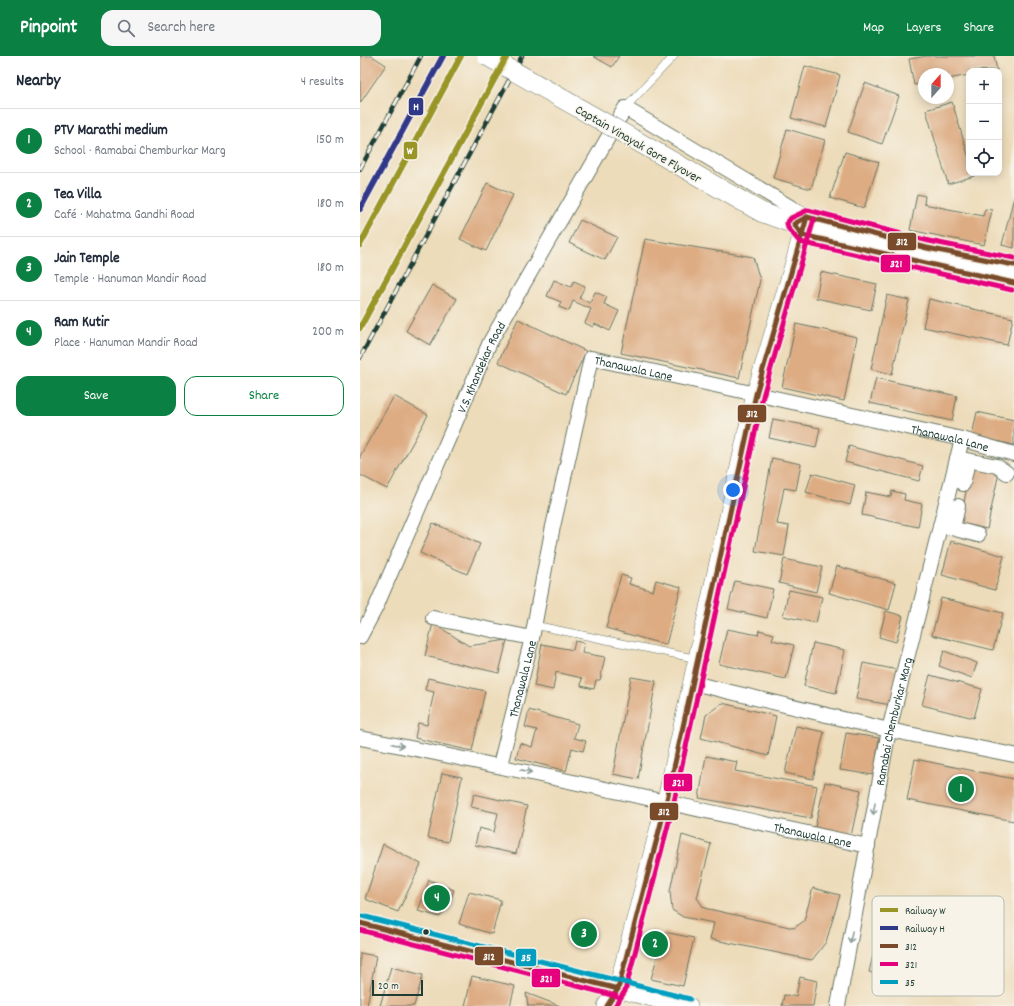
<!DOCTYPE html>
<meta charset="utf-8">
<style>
:root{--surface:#fff;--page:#f6f6f7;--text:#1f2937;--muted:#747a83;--line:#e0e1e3;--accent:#0b8043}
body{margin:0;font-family:Dekko,sans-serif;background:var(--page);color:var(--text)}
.controls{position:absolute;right:12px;top:12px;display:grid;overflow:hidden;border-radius:8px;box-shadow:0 2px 10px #0003}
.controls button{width:36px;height:36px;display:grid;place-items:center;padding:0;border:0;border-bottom:1px solid var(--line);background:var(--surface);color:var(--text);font:20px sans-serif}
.compass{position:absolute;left:558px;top:12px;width:36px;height:36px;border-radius:50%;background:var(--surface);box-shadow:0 2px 10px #0003;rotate:21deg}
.scale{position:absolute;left:12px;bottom:10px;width:51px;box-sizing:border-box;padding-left:4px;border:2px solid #1f3d34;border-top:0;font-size:11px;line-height:14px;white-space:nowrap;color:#1f3d34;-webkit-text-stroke:3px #f7f3e8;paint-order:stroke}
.you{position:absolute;left:373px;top:434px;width:14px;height:14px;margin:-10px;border:3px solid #fff;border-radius:50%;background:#1a73e8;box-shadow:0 0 0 6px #1a73e833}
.badge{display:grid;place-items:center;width:26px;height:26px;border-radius:50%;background:var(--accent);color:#fff;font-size:13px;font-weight:700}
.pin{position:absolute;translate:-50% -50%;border:2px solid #fff;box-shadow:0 1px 4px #0006}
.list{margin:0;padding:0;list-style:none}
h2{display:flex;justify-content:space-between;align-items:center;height:52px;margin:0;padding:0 16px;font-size:17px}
h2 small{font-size:13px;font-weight:400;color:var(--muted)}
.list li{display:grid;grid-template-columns:26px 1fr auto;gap:12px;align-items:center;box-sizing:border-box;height:64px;padding:0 16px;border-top:1px solid var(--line)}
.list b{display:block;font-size:15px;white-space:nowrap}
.list p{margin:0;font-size:13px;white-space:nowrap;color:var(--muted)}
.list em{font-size:13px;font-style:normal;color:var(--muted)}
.actions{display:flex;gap:8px;padding:12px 16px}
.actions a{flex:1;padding:9px 0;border:1px solid var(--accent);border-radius:12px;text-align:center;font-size:14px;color:var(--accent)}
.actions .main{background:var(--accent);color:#fff}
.icon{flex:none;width:22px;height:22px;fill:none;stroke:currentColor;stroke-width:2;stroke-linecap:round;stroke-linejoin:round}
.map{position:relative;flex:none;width:654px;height:950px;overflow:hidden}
header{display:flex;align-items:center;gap:24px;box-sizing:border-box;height:56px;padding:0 20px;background:var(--accent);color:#fff}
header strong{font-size:19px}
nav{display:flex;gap:22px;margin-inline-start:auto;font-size:14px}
.search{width:280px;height:36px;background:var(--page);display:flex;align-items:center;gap:10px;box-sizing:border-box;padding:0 14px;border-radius:12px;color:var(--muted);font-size:15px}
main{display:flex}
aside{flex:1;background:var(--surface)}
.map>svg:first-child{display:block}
</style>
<header>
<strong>Pinpoint</strong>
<div class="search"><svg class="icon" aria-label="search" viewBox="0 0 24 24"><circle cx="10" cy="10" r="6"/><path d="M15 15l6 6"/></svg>Search here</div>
<nav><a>Map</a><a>Layers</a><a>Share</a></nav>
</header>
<main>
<aside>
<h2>Nearby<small>4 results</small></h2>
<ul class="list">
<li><span class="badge">1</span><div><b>PTV Marathi medium</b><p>School · Ramabai Chemburkar Marg</p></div><em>150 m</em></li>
<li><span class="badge">2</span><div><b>Tea Villa</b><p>Café · Mahatma Gandhi Road</p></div><em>180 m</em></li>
<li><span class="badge">3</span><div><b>Jain Temple</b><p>Temple · Hanuman Mandir Road</p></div><em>180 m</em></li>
<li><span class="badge">4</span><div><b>Ram Kutir</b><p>Place · Hanuman Mandir Road</p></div><em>200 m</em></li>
</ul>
<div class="actions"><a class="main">Save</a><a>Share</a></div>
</aside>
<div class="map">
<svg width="654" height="950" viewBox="0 0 654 950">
<rect width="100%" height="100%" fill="#f7f3e8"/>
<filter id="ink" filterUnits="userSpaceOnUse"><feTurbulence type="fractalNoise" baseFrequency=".025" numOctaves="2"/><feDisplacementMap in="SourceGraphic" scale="8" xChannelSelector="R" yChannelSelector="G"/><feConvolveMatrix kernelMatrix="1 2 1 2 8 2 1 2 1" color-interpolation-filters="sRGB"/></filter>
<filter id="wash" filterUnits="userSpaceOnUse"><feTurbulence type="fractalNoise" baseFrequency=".012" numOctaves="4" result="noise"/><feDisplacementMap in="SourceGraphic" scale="16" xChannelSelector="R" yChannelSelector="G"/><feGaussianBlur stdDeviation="0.9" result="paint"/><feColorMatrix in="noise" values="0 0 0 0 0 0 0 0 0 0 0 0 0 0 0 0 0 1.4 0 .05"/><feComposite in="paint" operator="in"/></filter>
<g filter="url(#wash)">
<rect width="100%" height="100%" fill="#eddcba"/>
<g id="blocks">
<g fill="#ddac83">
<path d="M0,0h12l14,9 -26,38z"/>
<path d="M233,0h26l-7,11z"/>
<path d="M567,0h67l3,14 -28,1v4l-21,4v-5h-24v9l-10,2 -5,-26z"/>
<path d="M445,10l35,9 -14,52 -35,-9z"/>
<path d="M505,27l34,13 -17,48 -34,-12z"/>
<path d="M592,46l17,56v15h5v3l-26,8 -22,-74z"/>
<path d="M427,73l38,11 -14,49 -38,-11z"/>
<path d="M485,96l34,10 -15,46 -34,-10z"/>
<path d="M127,127l26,12 -27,56 -26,-12z"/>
<path d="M557,138l8,2 -1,8 59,12 2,-7 7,1 -8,35 -74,-15z"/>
<path d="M654,141v51l-12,-3z"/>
<path d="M220,164l37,17 -12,23 -36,-17z"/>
<path d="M285,183l108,18 7,23 -21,98 -118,-25z"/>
<path d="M461,216l56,12 -6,26 -55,-12z"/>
<path d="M194,224l17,7 3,-6 11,5 -6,12 11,5 5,-11 12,5 -3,7 15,7 -9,20 -15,-7 -2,3 -8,-4 6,-14 -18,-8 -4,10 -10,-4 2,-5 -14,-6z"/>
<path d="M72,229l25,14 -27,46 -24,-14z"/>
<path d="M527,239l22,5 -17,74 -21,-5z"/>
<path d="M569,243l84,19 -6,27 -84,-18z"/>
<path d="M158,263l68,32 -20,43 -68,-32z"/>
<path d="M436,268l61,13 -13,64 -62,-14z"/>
<path d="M516,322l81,18 -5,25 -82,-18z"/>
<path d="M34,340l34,19 -41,74 -27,-14v-19z"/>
<path d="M617,356l37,8v25l-42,-9z"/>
<path d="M413,363l47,9 -4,20 -47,-10z"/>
<path d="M489,390l74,20 -4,15 -74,-19z"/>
<path d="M412,402l29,6 -5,26 -12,-2 -7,36 12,2 -5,30 -29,-5z"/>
<path d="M611,410l28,6 -12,57 -27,-6z"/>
<path d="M452,417l43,12 -5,20 -44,-13z"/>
<path d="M532,435l13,3 -1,6 18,4 -4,23 -56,-12 4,-23 25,5z"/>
<path d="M73,467l47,21 -13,30 -47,-21z"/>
<path d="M591,485l53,15 -9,34 -53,-15z"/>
<path d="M424,503l38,8 -6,25 -37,-9z"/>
<path d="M477,510l59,17 -7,27 -60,-17z"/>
<path d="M261,519l10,3 -2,6 24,7 3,-11 25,7 -15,58 -60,-17z"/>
<path d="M375,525l38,8 -6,29 -39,-9z"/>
<path d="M429,534l33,7 -6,26 -33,-7z"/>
<path d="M581,542l62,15 -10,37 -61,-15z"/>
<path d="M526,555l17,5 -7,26 -17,-5z"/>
<path d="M73,567l36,23 38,-6 -8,33 -74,-17z"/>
<path d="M367,573l31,6 1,-5 15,4 -2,6 22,5 -8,34 -67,-15z"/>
<path d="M215,585l9,2 -2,10 23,4 -5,23h-4l-2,9 -13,-3 1,-8 -26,-6 -3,18 -19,-4 8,-42 31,6z"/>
<path d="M453,587l32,7 -9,43 -32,-7z"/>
<path d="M584,595l33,12 -5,15 -33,-12z"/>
<path d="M503,607l35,7 -7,35 -35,-6z"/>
<path d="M570,619l52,14 -8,29 -52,-13z"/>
<path d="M271,621l25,4 -18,98 -25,-5z"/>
<path d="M68,622l57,13 -13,60 -57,-13 3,-15 9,2 7,-33 -9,-2z"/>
<path d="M362,647l54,13 -8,40 -67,-18 5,-23z"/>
<path d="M169,654l49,14 -4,14 12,3 -3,10 -11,-3 -6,23 -50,-13 4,-15 12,4 5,-17 -12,-3z"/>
<path d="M436,670l28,6 -11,47 -28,-6z"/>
<path d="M486,677l33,5 -5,37 -34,-5z"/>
<path d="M346,700l31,6 -2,9 82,15 -6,32 -112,-20z"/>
<path d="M555,703l99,20v42l-107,-21z"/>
<path d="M82,717l20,4 -14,65 -20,-4z"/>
<path d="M465,726l36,8 -10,46 -36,-9z"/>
<path d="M114,738l53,12 -11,48 -41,-9 4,-17 15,4 4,-19 -27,-6z"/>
<path d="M322,779l29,9 -14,54 7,10 90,20 10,-7 9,-33 27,7 -14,47 -14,18 -102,-21 4,-16 -31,-6 -11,-7 -2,-19z"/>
<path d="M23,788l38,20 -23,48 -33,-13z"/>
<path d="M69,824l25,10 -6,16 -8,11 -22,-6z"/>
<path d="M109,836l32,8 -9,34 -33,-10z"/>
<path d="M519,875l72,17 -9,41 -73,-17z"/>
<path d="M304,876l30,6 -11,48 -32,-7z"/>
<path d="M0,897l16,3 -9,50h-7z"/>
<path d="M31,911l32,8 -9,31h-34z"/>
<path d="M112,920l43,10 -5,20h-45z"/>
<path d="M440,921l17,4 -4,25h-31l2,-11 12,1z"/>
<path d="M166,937l34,13h-32z"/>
</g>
</g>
</g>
<g filter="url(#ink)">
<use href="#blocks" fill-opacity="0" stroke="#677563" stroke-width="1"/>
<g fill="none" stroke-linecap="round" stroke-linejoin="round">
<g stroke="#677563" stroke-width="8">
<g id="lane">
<path d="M265,52l49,-52"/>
<path d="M174,569l164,34"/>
</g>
</g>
<g stroke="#677563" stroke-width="16">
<g id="street">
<path d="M597,402l40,8 10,7"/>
<path d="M603,428l5,-23"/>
<path d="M580,469l38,10"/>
<path d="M593,472l5,-22"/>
<path d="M73,562l99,20"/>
<path id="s1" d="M0,581l16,-30 114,-265 135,-234 182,109"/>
<path d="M333,627l196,47 125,25"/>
<path id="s2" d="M0,682c170,33 338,72 508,108"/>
<path id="s3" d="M140,709l32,-127 20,-107 39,-173 371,81 52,15"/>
<path id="s4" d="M478,950l51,-276 73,-291"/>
</g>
</g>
<g stroke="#677563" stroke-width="20">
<g id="secondary">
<path d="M275,84l126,72 33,12"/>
<path d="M435,167l12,-6 120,31 87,17"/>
<path d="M435,169l7,10 212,48"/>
<path d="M0,867l328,83"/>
<path d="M247,950l11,-17 48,-185 90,-410 40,-135 11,-42"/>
</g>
</g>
<use href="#lane" stroke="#fff" stroke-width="7"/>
<use href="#street" stroke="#fff" stroke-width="14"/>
<use href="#secondary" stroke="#fff" stroke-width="19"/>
<g stroke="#1f3d34" stroke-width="4.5">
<g id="rail">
<path d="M0,113l61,-113"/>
<path d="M0,302l162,-302"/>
</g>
</g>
<use href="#rail" stroke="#f7f3e8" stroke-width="3" stroke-dasharray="9" stroke-linecap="butt"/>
<g stroke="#677563" stroke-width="20" stroke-linecap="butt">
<path id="secondary-bridge" d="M127,0l148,84"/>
</g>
<use href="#secondary-bridge" stroke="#fff" stroke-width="19"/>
<g stroke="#f7f3e8" stroke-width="8">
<g id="bus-1">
<path d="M654,209l-87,-17 -120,-31 -13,7 8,11 212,48"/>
<path d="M0,867l258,66"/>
<path d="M247,950l11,-17 48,-185 90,-410 51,-177"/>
</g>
</g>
<g stroke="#f7f3e8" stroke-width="8">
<g id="bus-2">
<path d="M652,234l-212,-48 -12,-14 -1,-5 4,-5 17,-8 121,31 85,17"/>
<path d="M0,874l256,66"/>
<path d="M255,950l10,-15 48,-185 90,-410 51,-177"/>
</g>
</g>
<g stroke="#f7f3e8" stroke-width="8">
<path id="bus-3" d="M2,860l328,83"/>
</g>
<use href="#bus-1" stroke="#7a4b2a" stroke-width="5"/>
<use href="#bus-2" stroke="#e5007d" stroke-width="5"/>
<use href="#bus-3" stroke="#039ebf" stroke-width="5"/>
<g stroke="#f7f3e8" stroke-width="9">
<g id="rail-1">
<path d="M0,189l101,-189"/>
<path d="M0,272l147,-272"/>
</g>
</g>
<g stroke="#f7f3e8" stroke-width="9">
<path id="rail-2" d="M0,153l83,-153"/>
</g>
<use href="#rail-1" stroke="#999527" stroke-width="6"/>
<use href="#rail-2" stroke="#303888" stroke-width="6"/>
</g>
<defs><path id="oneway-shaft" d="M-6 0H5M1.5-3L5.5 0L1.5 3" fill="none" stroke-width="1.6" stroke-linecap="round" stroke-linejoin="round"/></defs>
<g stroke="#8f9e9a">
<use href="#oneway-shaft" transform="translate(38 689) rotate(11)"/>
<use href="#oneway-shaft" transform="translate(166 715) rotate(13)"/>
<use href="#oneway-shaft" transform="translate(514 753) rotate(100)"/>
<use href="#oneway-shaft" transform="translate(491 881) rotate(100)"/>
</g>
</g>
<circle fill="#1f3d34" stroke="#f7f3e8" stroke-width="1.5" cx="66" cy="876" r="3.5"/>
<g text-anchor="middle" stroke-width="3" stroke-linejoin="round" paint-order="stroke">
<g font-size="13" fill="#1f3d34" stroke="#f7f3e8">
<text transform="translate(279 87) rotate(30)" y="5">Captain Vinayak Gore Flyover</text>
<text dy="5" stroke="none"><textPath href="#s1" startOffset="296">V.S. Khandekar Road</textPath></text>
<text dy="5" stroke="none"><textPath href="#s3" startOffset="461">Thanawala Lane</textPath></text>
<text dy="5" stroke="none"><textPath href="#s3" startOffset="785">Thanawala Lane</textPath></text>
<text dy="5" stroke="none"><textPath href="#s3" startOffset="89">Thanawala Lane</textPath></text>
<text dy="5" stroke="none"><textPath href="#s4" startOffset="290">Ramabai Chemburkar Marg</textPath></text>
<text dy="5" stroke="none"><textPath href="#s2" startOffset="463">Thanawala Lane</textPath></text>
</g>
</g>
<rect x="512" y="840" width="132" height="100" rx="6" fill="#f7f3e8" stroke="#b6bcb2" stroke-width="1"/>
<rect x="520" y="852" width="18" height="4" fill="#999527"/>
<rect x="520" y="870" width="18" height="4" fill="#303888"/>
<rect x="520" y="888" width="18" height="4" fill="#7a4b2a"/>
<rect x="520" y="906" width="18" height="4" fill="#e5007d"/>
<rect x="520" y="924" width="18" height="4" fill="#039ebf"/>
<g font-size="11" fill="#1f3d34">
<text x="545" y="858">Railway W</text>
<text x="545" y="876">Railway H</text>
<text x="545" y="894">312</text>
<text x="545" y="912">321</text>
<text x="545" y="930">35</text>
</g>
<g stroke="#f7f3e8" stroke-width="1.5">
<rect x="48" y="41" width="16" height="19" rx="4" fill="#303888"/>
<rect x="43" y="85" width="15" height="19" rx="4" fill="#999527"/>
<rect x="527" y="176" width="30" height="19" rx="4" fill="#7a4b2a"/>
<rect x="520" y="198" width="31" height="19" rx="4" fill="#e5007d"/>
<rect x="377" y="348" width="30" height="19" rx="4" fill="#7a4b2a"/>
<rect x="303" y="717" width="30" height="19" rx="4" fill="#e5007d"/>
<rect x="289" y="746" width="30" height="19" rx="4" fill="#7a4b2a"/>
<rect x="114" y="890" width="30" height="20" rx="4" fill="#7a4b2a"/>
<rect x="155" y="892" width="22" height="19" rx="4" fill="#039ebf"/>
<rect x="171" y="912" width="30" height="20" rx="4" fill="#e5007d"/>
</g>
<g font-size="11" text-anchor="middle" font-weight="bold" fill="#fff">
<text x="56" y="54">H</text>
<text x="50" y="98">W</text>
<text x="542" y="189">312</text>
<text x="536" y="211">321</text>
<text x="392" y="361">312</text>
<text x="318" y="730">321</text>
<text x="304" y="759">312</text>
<text x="129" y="904">312</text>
<text x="166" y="905">35</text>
<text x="186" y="926">321</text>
</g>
</svg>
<div class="controls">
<button>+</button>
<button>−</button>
<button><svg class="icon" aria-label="locate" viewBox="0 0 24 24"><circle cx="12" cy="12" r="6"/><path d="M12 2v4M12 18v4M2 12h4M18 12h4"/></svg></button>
</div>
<svg class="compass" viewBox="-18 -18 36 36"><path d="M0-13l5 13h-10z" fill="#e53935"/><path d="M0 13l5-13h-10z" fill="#747a83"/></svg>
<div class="scale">20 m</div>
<div class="you"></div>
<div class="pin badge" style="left:601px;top:733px">1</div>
<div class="pin badge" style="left:295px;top:888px">2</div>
<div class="pin badge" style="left:224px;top:878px">3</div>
<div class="pin badge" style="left:77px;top:842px">4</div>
</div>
</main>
